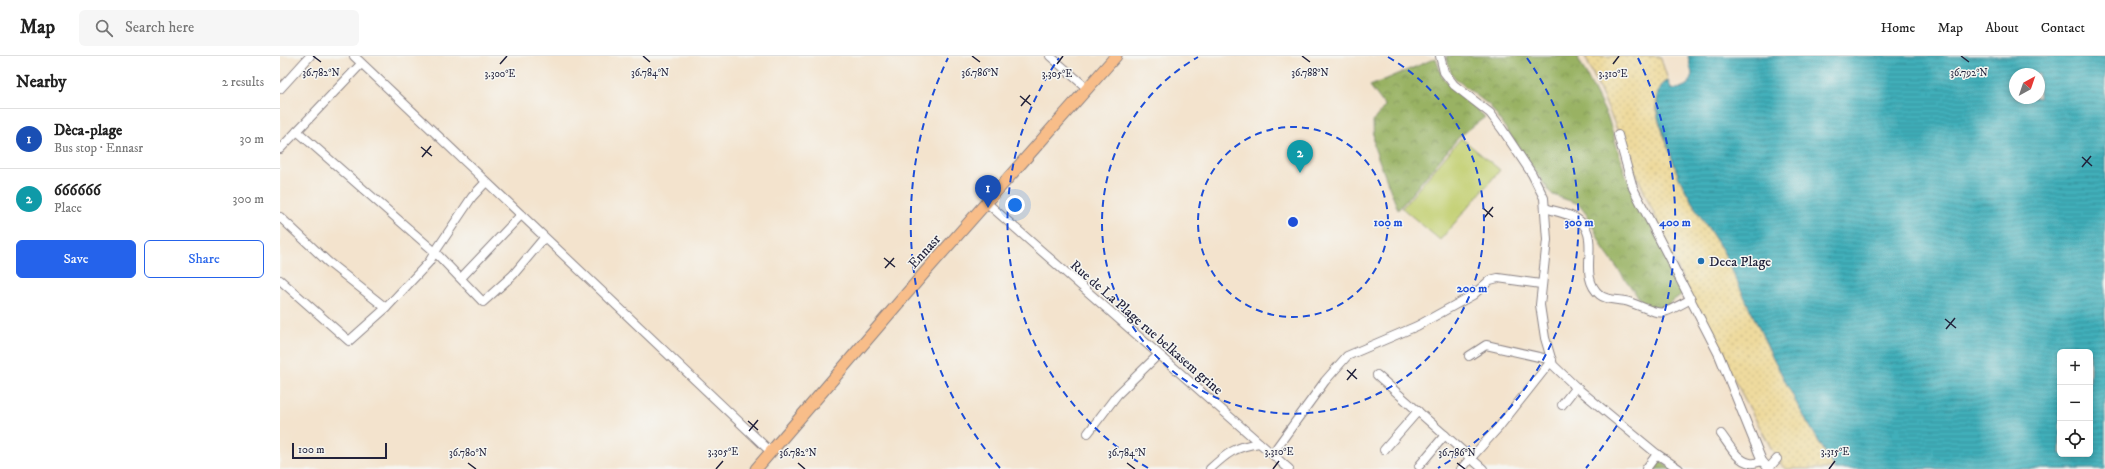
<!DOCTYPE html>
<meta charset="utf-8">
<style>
:root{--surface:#fff;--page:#f6f6f6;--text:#222;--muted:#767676;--line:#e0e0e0;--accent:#2563eb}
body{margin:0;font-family:"IM FELL DW Pica",serif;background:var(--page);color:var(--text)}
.controls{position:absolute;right:12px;bottom:12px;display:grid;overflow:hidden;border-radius:6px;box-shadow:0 2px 6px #0003}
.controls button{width:36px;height:36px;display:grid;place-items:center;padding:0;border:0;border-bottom:1px solid var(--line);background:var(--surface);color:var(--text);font:20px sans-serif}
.compass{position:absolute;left:1729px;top:12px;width:36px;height:36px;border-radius:50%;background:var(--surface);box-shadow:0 2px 6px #0003;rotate:40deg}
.scale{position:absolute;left:12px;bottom:10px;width:95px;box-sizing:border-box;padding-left:4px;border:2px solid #22223b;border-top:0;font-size:11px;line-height:14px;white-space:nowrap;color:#22223b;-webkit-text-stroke:3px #f6f6f2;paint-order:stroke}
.you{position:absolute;left:735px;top:149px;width:14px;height:14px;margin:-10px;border:3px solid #fff;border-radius:50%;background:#1a73e8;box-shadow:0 0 0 6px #1a73e833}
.badge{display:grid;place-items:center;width:26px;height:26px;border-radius:50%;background:var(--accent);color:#fff;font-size:13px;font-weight:700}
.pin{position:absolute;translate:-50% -33px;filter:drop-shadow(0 1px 2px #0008)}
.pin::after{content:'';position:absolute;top:21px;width:14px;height:12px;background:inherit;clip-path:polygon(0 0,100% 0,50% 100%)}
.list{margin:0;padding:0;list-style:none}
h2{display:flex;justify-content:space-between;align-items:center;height:52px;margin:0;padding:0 16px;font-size:17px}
h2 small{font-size:13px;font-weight:400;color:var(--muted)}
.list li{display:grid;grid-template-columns:26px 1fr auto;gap:12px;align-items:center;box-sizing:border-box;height:60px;padding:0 16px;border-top:1px solid var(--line)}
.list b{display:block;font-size:15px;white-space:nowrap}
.list p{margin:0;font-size:13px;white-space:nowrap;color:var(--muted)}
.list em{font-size:13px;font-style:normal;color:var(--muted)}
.actions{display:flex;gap:8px;padding:12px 16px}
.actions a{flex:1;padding:9px 0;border:1px solid var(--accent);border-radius:6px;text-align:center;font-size:14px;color:var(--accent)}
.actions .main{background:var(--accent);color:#fff}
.icon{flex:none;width:22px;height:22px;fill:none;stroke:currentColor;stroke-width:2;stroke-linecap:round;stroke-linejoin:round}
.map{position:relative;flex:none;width:1825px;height:413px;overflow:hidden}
header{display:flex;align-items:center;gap:24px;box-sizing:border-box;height:56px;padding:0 20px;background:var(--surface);border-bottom:1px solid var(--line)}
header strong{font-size:19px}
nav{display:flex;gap:22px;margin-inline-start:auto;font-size:14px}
.search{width:280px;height:36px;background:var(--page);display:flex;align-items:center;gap:10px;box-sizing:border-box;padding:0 14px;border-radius:6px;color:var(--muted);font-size:15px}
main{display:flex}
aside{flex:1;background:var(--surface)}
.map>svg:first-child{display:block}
</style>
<header>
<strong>Map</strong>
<div class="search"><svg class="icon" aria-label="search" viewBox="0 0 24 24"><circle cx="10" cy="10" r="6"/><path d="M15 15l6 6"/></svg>Search here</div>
<nav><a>Home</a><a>Map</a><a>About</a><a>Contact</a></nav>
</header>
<main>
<aside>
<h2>Nearby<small>2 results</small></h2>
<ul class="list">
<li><span class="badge" style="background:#1a4fb4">1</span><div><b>Dèca-plage</b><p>Bus stop · Ennasr</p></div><em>30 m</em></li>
<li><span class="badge" style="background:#0f9aa8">2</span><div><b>666666</b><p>Place</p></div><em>300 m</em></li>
</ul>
<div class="actions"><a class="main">Save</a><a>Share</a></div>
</aside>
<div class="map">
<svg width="1825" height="413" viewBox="0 0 1825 413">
<defs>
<pattern id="forest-crowns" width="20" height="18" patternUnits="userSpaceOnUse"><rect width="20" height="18" fill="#99b263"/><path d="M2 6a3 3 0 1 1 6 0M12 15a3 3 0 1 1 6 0" fill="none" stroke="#7c9053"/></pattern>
<pattern id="sand-dots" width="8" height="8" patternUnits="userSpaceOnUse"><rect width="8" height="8" fill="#eeda9e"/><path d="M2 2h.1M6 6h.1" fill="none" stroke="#ccbb89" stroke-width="1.8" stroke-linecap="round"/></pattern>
<pattern id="water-rules" width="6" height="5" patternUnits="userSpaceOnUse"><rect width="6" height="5" fill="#3fafba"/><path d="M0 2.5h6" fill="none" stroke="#348e98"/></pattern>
</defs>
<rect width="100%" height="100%" fill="#f6f6f2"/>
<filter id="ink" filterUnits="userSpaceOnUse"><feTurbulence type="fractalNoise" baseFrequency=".025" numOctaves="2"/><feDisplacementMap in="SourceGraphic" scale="8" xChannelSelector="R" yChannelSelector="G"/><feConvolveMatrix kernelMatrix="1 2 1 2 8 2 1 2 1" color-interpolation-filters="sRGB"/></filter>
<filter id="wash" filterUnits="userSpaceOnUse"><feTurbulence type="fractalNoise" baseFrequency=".012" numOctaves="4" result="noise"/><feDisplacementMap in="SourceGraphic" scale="16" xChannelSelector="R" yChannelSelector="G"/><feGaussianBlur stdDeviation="0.9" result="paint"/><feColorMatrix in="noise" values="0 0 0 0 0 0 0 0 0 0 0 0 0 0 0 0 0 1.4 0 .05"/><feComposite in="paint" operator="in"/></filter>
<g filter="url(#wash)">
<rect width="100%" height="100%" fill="#f3e3cd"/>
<g fill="url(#forest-crowns)" stroke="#5e6a4f">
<path d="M1166,0h131l31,62 18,58 49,98 7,20 -19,14 -19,-3 -40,-55 -17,-36 -8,-10 -26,-9 -4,-4 -59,-85 -33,-26 -6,-7z"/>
<path d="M1156,2l6,19 43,40 -26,20 -61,73 -24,-63 -1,-26 12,-15 -15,-20z"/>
<path d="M1379,405l16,8h-24z"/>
</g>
<path fill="url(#sand-dots)" stroke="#887e6c" d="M1305,0h75l8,24 -4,3 -8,21 2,14 21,60 18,33 26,40 75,155 37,63h-50l-8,-10 -86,-160z"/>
<path fill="#c2cf71" stroke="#727856" d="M1181,82l39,32 -60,70 -38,-32z"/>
<path fill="url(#water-rules)" stroke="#30687a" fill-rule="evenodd" d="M1408,0h417v413h-270l-37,-63 -28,-54 -47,-101 -26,-40 -18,-33 -21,-60 -1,-23 3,-8 8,-7 3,8 7,1 11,-5 3,-10zM1735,18h24v24h-24zM1780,296h30v102h-30z"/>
</g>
<g filter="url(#ink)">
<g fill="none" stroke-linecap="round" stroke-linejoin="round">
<g stroke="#8a8284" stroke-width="10">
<g id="minor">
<path d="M74,0l417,396"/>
<path d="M770,0l38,33"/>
<path d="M1160,0l4,16 10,13 36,28 12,16 30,45 12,24 3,42 -7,65 5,33 8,27 23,22 81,67 -11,15"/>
<path d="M0,33l30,-33"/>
<path d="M17,75l138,121 37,-55 14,-15"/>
<path d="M1338,79l15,53 86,167 43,106 7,8"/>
<path d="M0,93l81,-85"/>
<path d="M707,147l302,266"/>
<path d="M1265,152c12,4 28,6 37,15 18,20 -5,53 18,72 7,6 21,4 29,7 36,13 27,16 62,-3"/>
<path d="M0,161l48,45 58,46 -37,33 -69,-61"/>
<path d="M181,222l60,-63"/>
<path d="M106,252l43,-46 6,-10 48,50 30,-27 31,-37"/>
<path d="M1097,319l106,94"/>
<path d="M1282,349l14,-18"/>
<path d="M808,377l29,-38 41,-40"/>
<path d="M1441,378c7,9 16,27 29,29 3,1 9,-1 12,-2"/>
<path d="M1104,394l34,-39"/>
<path d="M992,398l53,-73 22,-25 70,-30 56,-31 17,-15 8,-2 43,6"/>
<path d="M1377,398l22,15"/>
<path d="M1139,410l26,-31"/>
<path d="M930,413c17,-16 25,-22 49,-26"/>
<path d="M1181,413l38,-42 53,-67 -66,-15 -17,11"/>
<path d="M1488,413l9,-10"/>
</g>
</g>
<g stroke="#8a8284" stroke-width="13">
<path id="major" d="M476,413l170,-198 190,-215"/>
</g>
<use href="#minor" stroke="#fff" stroke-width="8"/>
<use href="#major" stroke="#f8bd89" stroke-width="11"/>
</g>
</g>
<path fill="none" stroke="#22223b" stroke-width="1.5" d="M33,0l8,6M363,0l7,6M692,0l8,6M1022,0l8,6M1681,0l8,6M220,8l7,-8M777,8l6,-8M1333,8l6,-8M740,40l11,9M741,50l9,-11M141,91l11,9M142,101l9,-11M1802,101l10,9M1802,111l9,-11M1203,152l10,9M1204,162l9,-11M604,202l11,9M605,212l9,-10M1665,263l11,9M1666,273l9,-11M1067,314l10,9M1067,324l9,-11M468,365l10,9M469,375l9,-11M188,407l8,6M518,407l7,6M847,407l8,6M1177,407l8,6M436,413l7,-8M993,413l6,-8M1549,413l6,-8"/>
<g fill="none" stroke="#1d4ed8" stroke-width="2" stroke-dasharray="7 5">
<circle cx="1013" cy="166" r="95"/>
<path d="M1108 1A191 191 0 1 1 918 1"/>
<path d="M868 412A286 286 0 0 1 779 2M1247 2A286 286 0 0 1 1158 412"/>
<path d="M720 412A382 382 0 0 1 668 2M1358 2A382 382 0 0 1 1306 412"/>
</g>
<circle fill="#1f6fb2" stroke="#f6f6f2" stroke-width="1.5" cx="1421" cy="205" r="4"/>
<g text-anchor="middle" stroke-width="3" stroke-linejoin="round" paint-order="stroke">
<g font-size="14" fill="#22223b" stroke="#f6f6f2">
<text transform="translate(644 195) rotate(-48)" y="5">Ennasr</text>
<text transform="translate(867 271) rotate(41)" y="5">Rue de La Plage rue belkasem grine</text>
</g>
<g font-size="14" fill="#22223b" stroke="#f6f6f2" text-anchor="start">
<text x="1429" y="210">Deca Plage</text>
</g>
</g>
<g font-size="10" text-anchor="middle" fill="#22223b" stroke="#f6f6f2" stroke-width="3" stroke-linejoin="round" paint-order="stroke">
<text x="41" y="20">36.782°N</text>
<text x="370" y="20">36.784°N</text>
<text x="700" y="20">36.786°N</text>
<text x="1030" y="20">36.788°N</text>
<text x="1689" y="20">36.792°N</text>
<text x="220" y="21">3.300°E</text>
<text x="777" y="21">3.305°E</text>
<text x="1333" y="21">3.310°E</text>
<text x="443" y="399">3.305°E</text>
<text x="999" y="399">3.310°E</text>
<text x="1555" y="399">3.315°E</text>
<text x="188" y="400">36.780°N</text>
<text x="518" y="400">36.782°N</text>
<text x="847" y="400">36.784°N</text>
<text x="1177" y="400">36.786°N</text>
</g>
<circle cx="1013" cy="166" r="6" fill="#1d4ed8" stroke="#f6f6f2" stroke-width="2"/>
<g font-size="12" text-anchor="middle" font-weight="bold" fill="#1d4ed8" stroke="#f6f6f2" stroke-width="3" stroke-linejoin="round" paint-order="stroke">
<text x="1108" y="170">100 m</text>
<text x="1299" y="170">300 m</text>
<text x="1395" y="170">400 m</text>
<text x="1192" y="236">200 m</text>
</g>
</svg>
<div class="controls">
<button>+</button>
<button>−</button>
<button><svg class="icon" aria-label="locate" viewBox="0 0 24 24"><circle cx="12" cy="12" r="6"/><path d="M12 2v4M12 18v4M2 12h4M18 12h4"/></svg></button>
</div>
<svg class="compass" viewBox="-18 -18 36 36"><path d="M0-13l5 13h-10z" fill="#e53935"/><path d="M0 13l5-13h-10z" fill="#767676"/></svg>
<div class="scale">100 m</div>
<div class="you"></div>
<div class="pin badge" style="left:708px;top:152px;background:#1a4fb4">1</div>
<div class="pin badge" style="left:1020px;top:117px;background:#0f9aa8">2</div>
</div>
</main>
